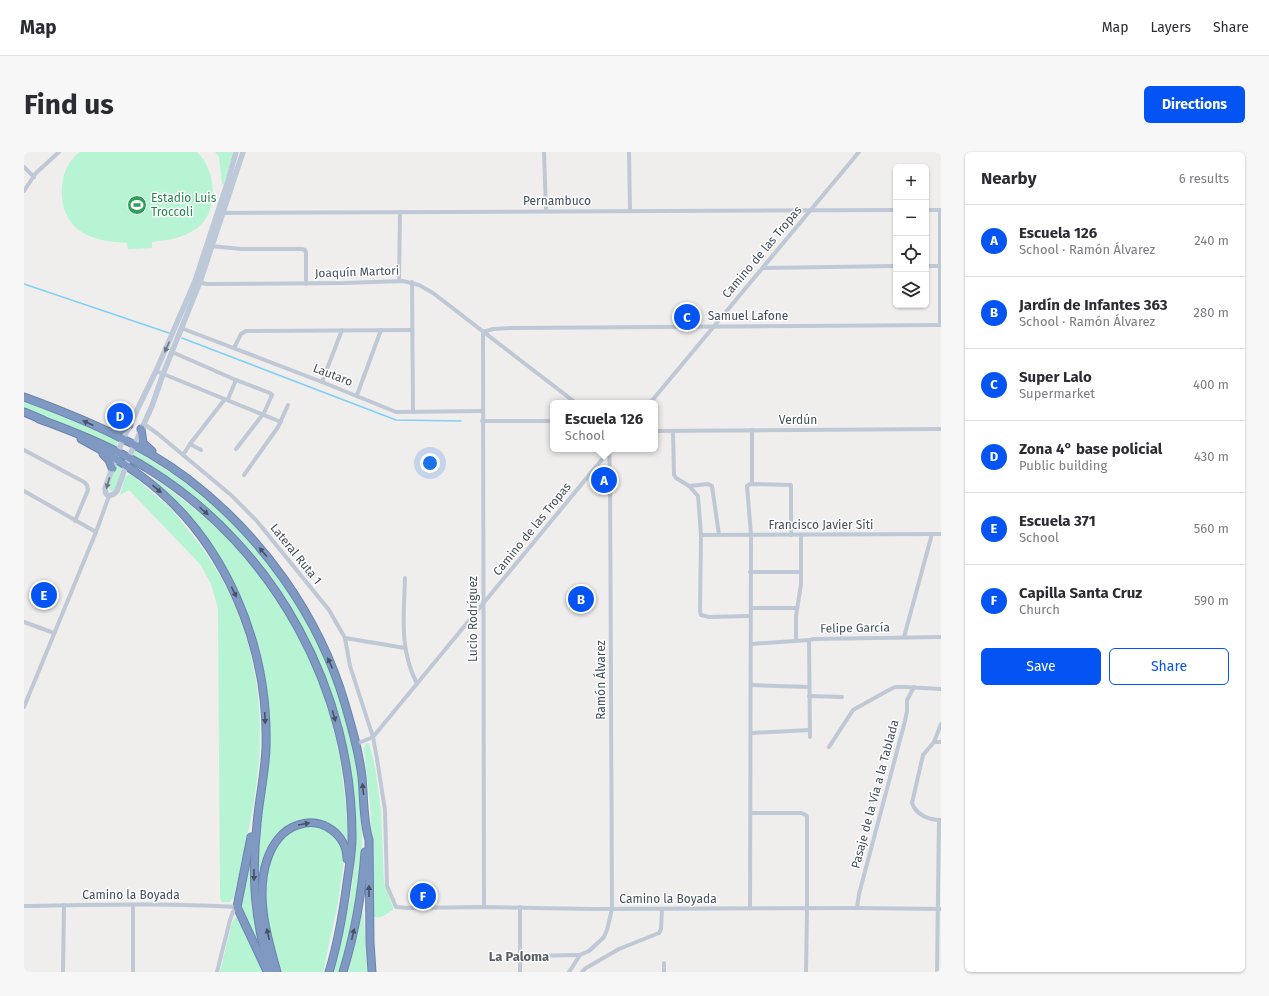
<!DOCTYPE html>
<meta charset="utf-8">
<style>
:root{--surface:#fff;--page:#f7f7f7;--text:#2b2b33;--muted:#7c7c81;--line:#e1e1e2;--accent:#0454f3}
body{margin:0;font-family:"Fira Sans",sans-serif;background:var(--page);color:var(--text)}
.controls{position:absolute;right:12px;top:12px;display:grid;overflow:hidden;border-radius:6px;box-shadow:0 1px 3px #0004}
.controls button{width:36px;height:36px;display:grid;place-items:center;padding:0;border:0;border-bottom:1px solid var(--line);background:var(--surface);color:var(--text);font:20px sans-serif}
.you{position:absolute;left:406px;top:311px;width:14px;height:14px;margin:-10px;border:3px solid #fff;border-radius:50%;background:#1a73e8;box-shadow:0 0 0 6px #1a73e833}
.badge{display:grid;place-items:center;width:26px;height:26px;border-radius:50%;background:var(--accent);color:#fff;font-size:13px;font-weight:700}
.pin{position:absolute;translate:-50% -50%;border:2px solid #fff;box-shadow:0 1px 4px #0006}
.popup{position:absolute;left:526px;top:248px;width:108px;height:52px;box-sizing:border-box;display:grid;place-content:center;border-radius:6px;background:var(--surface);filter:drop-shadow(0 1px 3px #0005);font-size:13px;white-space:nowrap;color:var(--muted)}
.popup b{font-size:15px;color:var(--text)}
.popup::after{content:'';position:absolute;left:50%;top:100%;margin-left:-8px;border:8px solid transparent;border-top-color:var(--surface)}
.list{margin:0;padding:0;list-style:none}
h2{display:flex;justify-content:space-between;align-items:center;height:52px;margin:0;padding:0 16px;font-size:17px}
h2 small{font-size:13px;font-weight:400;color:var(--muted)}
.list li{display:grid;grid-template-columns:26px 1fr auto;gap:12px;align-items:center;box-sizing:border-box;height:72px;padding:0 16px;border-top:1px solid var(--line)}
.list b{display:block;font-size:15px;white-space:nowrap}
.list p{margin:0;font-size:13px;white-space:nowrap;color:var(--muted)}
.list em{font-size:13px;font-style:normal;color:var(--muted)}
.actions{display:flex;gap:8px;padding:12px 16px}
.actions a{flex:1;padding:9px 0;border:1px solid var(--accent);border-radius:6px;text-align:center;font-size:14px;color:var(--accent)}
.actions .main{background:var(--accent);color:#fff}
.icon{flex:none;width:22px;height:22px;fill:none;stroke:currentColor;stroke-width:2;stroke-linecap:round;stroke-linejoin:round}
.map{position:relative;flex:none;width:917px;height:820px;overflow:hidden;border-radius:6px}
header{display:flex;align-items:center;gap:24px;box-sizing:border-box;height:56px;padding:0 20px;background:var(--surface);border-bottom:1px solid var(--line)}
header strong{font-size:19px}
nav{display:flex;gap:22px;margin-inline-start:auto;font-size:14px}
.intro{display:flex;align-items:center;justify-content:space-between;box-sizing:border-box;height:96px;padding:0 24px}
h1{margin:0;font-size:28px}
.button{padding:10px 18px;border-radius:6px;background:var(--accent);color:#fff;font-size:14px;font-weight:700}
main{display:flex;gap:24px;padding:0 24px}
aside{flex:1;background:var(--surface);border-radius:6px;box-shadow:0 1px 3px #0004}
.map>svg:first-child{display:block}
</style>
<header>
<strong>Map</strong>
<nav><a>Map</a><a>Layers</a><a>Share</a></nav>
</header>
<div class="intro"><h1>Find us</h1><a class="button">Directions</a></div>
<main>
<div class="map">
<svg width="917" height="820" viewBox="0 0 917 820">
<rect width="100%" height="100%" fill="#f0eded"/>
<g fill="#b6f4d4">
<path d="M56,0h117c20,19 23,60 -1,77 -13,9 -28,11 -44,13v6l-24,1 -1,-6c-16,-1 -34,-3 -47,-12 -25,-17 -24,-63 0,-79z"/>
<path d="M191,0h18l-9,33 -2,-1 -3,-27z"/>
<path d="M0,248l54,21 41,19 -3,7 -17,-8 -75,-31z"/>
<path d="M111,299c51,28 97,65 133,111 61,79 95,178 94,278 0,45 -10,89 -22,132h-8c12,-39 21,-78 23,-118 4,-112 -36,-228 -111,-311 -33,-35 -70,-63 -111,-87z"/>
<path d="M92,311l6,4 -7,23 -4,1 -2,-2 -1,-3z"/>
<path d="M105,322c7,3 13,10 19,15 7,6 16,13 23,20 6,6 11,14 17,21 63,74 82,169 67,264 -5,34 -14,69 -21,103l-4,5h-8l-2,-4 -2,-289 -7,-25 -11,-20 -71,-74 -9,5 5,-18z"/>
<path d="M130,328l4,1c23,17 47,35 68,56 66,67 109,158 118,253 2,17 4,34 3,51 -7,-6 -11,-14 -20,-18 -35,-17 -63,21 -67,51 -2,16 2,42 3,59 -2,-19 -6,-39 -6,-57 1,-45 10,-89 12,-133 4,-70 -19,-142 -59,-200 -16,-23 -36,-43 -56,-63z"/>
<path d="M345,591l6,24 6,44 3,72 9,24v3c-7,4 -15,12 -22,4v-100l-7,-65 1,-5z"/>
<path d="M285,673l18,4 10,9 5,10 2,12 -7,48 -14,64h-42c-11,-36 -28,-95 -2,-128 4,-6 8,-11 15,-14 5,-3 10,-3 15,-5z"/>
<path d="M225,707l2,1 5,64 4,23 -20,-40z"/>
<path d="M339,753l4,67h-19l10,-38z"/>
<path d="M212,765l5,3 23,52h-44l11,-46 3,-7z"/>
</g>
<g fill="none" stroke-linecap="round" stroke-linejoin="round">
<g stroke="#7ed0f6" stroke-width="1.5">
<path d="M0,132l145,49"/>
<path d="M158,186l214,82 65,1"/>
</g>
<g stroke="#6a84ae" stroke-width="9">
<g id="highway">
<path d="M0,245c57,21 115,45 164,82 73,56 131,136 157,225 7,24 14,48 17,73 2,21 1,43 7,63l1,102 2,30"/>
<path d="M0,260l19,8"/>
<path d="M15,267c39,14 76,29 111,51 125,78 203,221 202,368 0,15 -3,30 -5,45 -4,30 -9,60 -18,89"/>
<path d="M117,277l2,14 9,8"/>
<path d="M86,280l12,-2 7,-5"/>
<path d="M57,287c21,11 41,23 60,37 84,62 128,169 125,272 -1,26 -7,51 -9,76 -6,53 -2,97 13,148"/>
<path d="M79,302l6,6 3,8"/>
<path d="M227,685l-14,70 29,62"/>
<path d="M253,820c-10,-35 -22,-76 -10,-112 5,-15 15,-30 31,-35 24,-9 49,10 49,34"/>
<path d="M319,820c12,-39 19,-79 22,-120"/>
</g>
</g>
<g stroke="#bfc8d5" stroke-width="4">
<path d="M520,0l2,59"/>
<path d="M605,0l1,58"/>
<path d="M0,15l10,10"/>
<path d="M0,39l12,-18 23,-21"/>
<path d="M902,58h15"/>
<path d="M916,58v115"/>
<path d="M198,61l674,-3"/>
<path d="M186,94l32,3h60l3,1 1,3v31"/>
<path d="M902,114h13"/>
<path d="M739,116l133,-2"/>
<path d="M375,129l1,-69"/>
<path d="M173,130l10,2 138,-1 58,-2 16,4 14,8 143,110"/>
<path d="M388,130l1,130"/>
<path d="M157,176l141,54 74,30 86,-1"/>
<path d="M210,196l7,-14 5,-3 166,-1"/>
<path d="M148,200l64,28 34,13 2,2 -8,18 -28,36"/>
<path d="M132,219l125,51"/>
<path d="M298,230l20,-52"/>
<path d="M333,243l24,-65"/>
<path d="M204,247l8,-19"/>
<path d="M626,251l209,-251"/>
<path d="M458,269h71"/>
<path d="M120,272l14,10 73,61 25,25 73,90 16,28 5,28 23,71 4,22 8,51 2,76 9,21 12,1 76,-1 108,2 265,-1 84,1"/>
<path d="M631,279l286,-2"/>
<path d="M649,279l1,44 2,3 13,8 9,10 3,39 -1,76 1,4 8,2 41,-1"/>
<path d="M166,292l11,6"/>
<path d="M0,298l60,32 3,3 1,5 -13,31"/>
<path d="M159,303l7,-11 35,-45"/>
<path d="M220,323l34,-48 10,-22"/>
<path d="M728,332v-54"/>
<path d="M665,334l19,-2 4,2 7,49"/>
<path d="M0,339l72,41"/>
<path d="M677,383l240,-1"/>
<path d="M726,420h50"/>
<path d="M381,426c-1,39 -6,70 12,106"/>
<path d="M727,456h46"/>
<path d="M0,470l30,11"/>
<path d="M880,485l28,-103"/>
<path d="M321,486l60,10"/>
<path d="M785,488l1,97"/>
<path d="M772,489v-25l5,-32v-49"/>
<path d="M727,492l58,-4 5,-1 127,-2"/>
<path d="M727,533l58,2"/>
<path d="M785,544l33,1"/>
<path d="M0,555l72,-175 13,-36"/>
<path d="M727,581l59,-3"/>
<path d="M910,590h7"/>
<path d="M332,592l17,-7 236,-286"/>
<path d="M805,595l24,-37 34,-19 8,-4h9l37,2"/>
<path d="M727,661h50l5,2 1,2v91l-1,64"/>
<path d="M917,668c-12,0 -25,-5 -29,-17l11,-48 11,-13 7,-18"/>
<path d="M0,754c71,-1 142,-3 213,1"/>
<path d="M460,755l-1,-575 10,-3 18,-1 430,-3"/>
<path d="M496,755v65"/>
<path d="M726,756l1,-373 -4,-49 3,-2 41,1v50"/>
<path d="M833,756l2,-14 46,-173 2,-10v-11l7,-13"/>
<path d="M496,804l60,-1"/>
<path d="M640,811v9"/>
<path d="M39,820l1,-67"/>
<path d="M109,820v-67"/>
<path d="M193,820l13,-52 3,-8 4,-5"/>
<path d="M545,820l11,-17 9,-4 15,-14 3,-7 5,-21 -2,-440 -1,-18"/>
<path d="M558,820l4,-4 33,-19 40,-16 2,-4 1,-20"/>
<path d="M913,820l2,-152"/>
</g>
<path stroke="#bdc8d9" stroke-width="5.5" d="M212,0l-8,29 -33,100 -39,90 -33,68 -18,49 1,6 3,2 5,-2 3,-3 12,-34 23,-51 11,-32 37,-92 43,-130"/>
<use href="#highway" stroke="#7f99c2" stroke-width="7"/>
</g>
<defs><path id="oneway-solid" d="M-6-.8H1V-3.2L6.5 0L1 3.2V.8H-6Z"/></defs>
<g fill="#6e7988">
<use href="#oneway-solid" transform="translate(143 195) rotate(114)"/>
<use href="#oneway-solid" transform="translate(84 331) rotate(106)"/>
</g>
<g fill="#465262">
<use href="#oneway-solid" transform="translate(64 271) rotate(-156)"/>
<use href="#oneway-solid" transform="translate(133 337) rotate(41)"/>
<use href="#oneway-solid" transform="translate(180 359) rotate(42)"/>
<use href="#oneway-solid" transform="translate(239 400) rotate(-130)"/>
<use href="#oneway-solid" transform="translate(210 440) rotate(64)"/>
<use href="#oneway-solid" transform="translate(306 511) rotate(-114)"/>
<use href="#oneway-solid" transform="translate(310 564) rotate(74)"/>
<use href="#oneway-solid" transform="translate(241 566) rotate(87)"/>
<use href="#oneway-solid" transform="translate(339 637) rotate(-96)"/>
<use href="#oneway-solid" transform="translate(280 672) rotate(-10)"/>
<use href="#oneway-solid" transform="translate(230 723) rotate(89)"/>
<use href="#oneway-solid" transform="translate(345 739) rotate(-90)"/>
<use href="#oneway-solid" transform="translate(244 782) rotate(-102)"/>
<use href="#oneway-solid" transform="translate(329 782) rotate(-77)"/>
</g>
<defs>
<g id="stadium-disc" transform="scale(1)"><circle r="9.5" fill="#2e9e5b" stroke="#fff"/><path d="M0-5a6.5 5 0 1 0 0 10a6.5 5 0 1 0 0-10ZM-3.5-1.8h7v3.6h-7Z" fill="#fff"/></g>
</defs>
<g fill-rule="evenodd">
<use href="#stadium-disc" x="113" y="53"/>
</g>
<g text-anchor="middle" stroke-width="3" stroke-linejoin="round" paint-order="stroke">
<g font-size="12" fill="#27864d" stroke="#fff" text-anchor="start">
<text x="127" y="50">Estadio Luis<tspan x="127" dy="14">Troccoli</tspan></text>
</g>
<g font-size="12" fill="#434e5d" stroke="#fff">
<text x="533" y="53">Pernambuco</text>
<text transform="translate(738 100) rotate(-50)" y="4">Camino de las Tropas</text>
<text transform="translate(333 120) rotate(-2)" y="4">Joaquín Martori</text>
<text x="724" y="168">Samuel Lafone</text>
<text transform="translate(309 223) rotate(21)" y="4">Lautaro</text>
<text x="774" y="272">Verdún</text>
<text x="797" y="377">Francisco Javier Siti</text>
<text transform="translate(508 377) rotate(-51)" y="4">Camino de las Tropas</text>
<text transform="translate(272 402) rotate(51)" y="4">Lateral Ruta 1</text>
<text transform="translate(449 467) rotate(-90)" y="4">Lucio Rodríguez</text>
<text transform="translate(831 476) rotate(-1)" y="4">Felipe García</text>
<text transform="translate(577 528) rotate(-90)" y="4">Ramón Álvarez</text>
<text transform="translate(851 642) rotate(-75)" y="4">Pasaje de la Vía a la Tablada</text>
<text x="107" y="747">Camino la Boyada</text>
<text x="644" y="751">Camino la Boyada</text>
</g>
<g font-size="13" font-weight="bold" fill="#595d63" stroke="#fff">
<text x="495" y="809">La Paloma</text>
</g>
</g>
</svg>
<div class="controls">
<button>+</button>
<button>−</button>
<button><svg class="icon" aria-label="locate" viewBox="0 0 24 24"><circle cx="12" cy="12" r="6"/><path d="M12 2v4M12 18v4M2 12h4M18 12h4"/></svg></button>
<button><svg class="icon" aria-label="layers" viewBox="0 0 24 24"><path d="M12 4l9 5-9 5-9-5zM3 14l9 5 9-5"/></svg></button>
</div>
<div class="you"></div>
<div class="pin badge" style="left:580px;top:328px">A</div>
<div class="popup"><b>Escuela 126</b>School</div>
<div class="pin badge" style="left:557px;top:447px">B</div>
<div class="pin badge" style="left:663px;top:165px">C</div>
<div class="pin badge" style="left:96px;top:264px">D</div>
<div class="pin badge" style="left:20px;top:443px">E</div>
<div class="pin badge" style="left:399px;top:744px">F</div>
</div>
<aside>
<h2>Nearby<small>6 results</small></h2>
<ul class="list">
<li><span class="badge">A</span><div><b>Escuela 126</b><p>School · Ramón Álvarez</p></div><em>240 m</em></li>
<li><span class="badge">B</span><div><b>Jardín de Infantes 363</b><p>School · Ramón Álvarez</p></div><em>280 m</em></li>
<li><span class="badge">C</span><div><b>Super Lalo</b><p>Supermarket</p></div><em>400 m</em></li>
<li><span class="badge">D</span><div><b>Zona 4° base policial</b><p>Public building</p></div><em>430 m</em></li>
<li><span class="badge">E</span><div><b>Escuela 371</b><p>School</p></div><em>560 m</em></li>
<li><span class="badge">F</span><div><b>Capilla Santa Cruz</b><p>Church</p></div><em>590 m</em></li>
</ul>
<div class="actions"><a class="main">Save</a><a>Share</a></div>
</aside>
</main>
